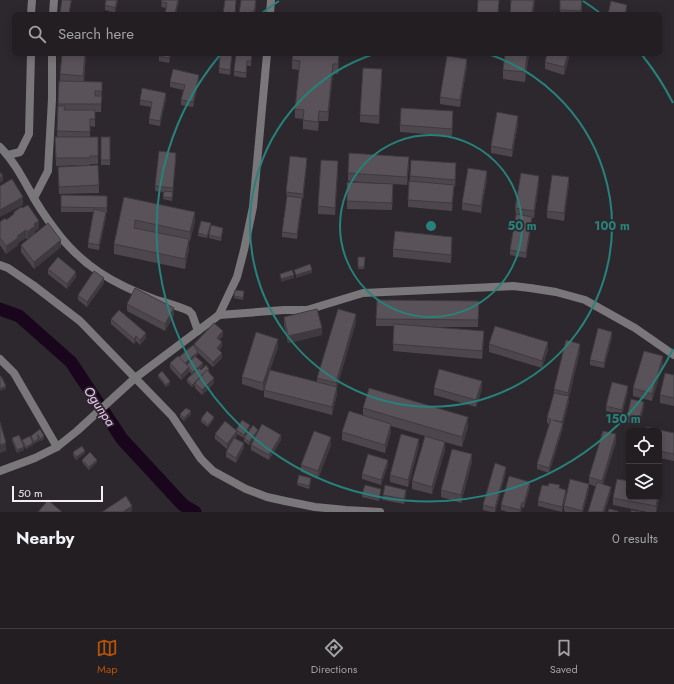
<!DOCTYPE html>
<style>
:root{--surface:#221e22;--page:#2a272a;--text:#f1f3f6;--muted:#a2a2a5;--line:#3f3c40;--accent:#b45309}
body{margin:0;font-family:Jost,sans-serif;background:var(--page);color:var(--text)}
.controls{position:absolute;right:12px;bottom:12px;display:grid;overflow:hidden;border-radius:6px;box-shadow:0 2px 10px #0003}
.controls button{width:36px;height:36px;display:grid;place-items:center;padding:0;border:0;border-bottom:1px solid var(--line);background:var(--surface);color:var(--text);font:20px sans-serif}
.scale{position:absolute;left:12px;bottom:10px;width:91px;box-sizing:border-box;padding-left:4px;border:2px solid #f2eef2;border-top:0;font-size:11px;line-height:14px;white-space:nowrap;color:#f2eef2;-webkit-text-stroke:3px #2d282e;paint-order:stroke}
.list{margin:0;padding:0;list-style:none}
h2{display:flex;justify-content:space-between;align-items:center;height:52px;margin:0;padding:0 16px;font-size:17px}
h2 small{font-size:13px;font-weight:400;color:var(--muted)}
.icon{flex:none;width:22px;height:22px;fill:none;stroke:currentColor;stroke-width:2;stroke-linecap:round;stroke-linejoin:round}
.map{position:relative;flex:none;width:674px;height:512px;overflow:hidden}
.search{position:absolute;background:var(--surface);box-shadow:0 2px 10px #0003;left:12px;right:12px;top:12px;height:44px;display:flex;align-items:center;gap:10px;box-sizing:border-box;padding:0 14px;border-radius:6px;color:var(--muted);font-size:15px}
.sheet{height:116px;background:var(--surface)}
nav{display:flex;justify-content:space-around;align-items:center;box-sizing:border-box;height:56px;border-top:1px solid var(--line);background:var(--surface);font-size:11px;color:var(--muted)}
nav a{display:grid;justify-items:center;gap:2px}
nav .on{color:var(--accent)}
.map>svg:first-child{display:block}
</style>
<div class="map">
<svg width="674" height="512" viewBox="0 0 674 512">
<rect width="100%" height="100%" fill="#2d282e"/>
<g fill="none" stroke-linecap="round" stroke-linejoin="round">
<path stroke="#19061c" stroke-width="13" d="M0,309l19,7 52,46 51,77 61,66 12,7"/>
<g stroke="#7a777a" stroke-width="8">
<path d="M31,14l1,-14"/>
<path d="M53,14l1,-14"/>
<path d="M270,14l1,-14"/>
<path d="M0,147c13,13 22,30 31,46 7,13 16,26 25,38 26,35 58,53 98,68 12,4 24,7 35,12l3,3 6,17"/>
<path d="M8,155l12,-3 9,-18 2,-80"/>
<path d="M34,198l14,-27 4,-72v-45"/>
<path d="M0,265l8,3 25,17 47,36 92,95 29,43 12,12 33,18 21,8 18,4 30,6 31,3 34,2"/>
<path d="M219,315l18,-38 7,-27 9,-43 14,-153"/>
<path d="M0,359l14,14 43,74"/>
<path d="M0,471l35,-13 22,-11 20,-16 58,-53 84,-63 65,-5h23l56,-17 150,-7 17,2 26,4 29,8 50,28 39,27"/>
</g>
</g>
<g fill="#4d474d">
<path d="M72,0l-3,14h-9v-2z"/>
<path d="M106,0h12l-3,13 -10,-3v-5z"/>
<path d="M159,0h20l-3,14 -10,-6 -5,-1 1,-7z"/>
<rect x="560" y="0" width="22" height="14"/>
<path d="M256,4l-1,10h-16z"/>
<path d="M86,54l-2,28h18l-1,30h-6v15l-5,-1v11h8v27h-8v1l9,20v8l-40,1 -1,-27 29,-2 -31,1 -1,-29h2l2,-56h1v-7z"/>
<path d="M159,54h12l-2,9 -10,-2z"/>
<path d="M232,54l-2,21 -11,-2v-5z"/>
<path d="M252,54l-1,12h-4l-1,12 -12,-2v-5z"/>
<path d="M339,54l-1,20 -5,-1 -5,48h-9l-1,10 -15,-2v-10l-8,-1v-9l4,-39 -7,-1v-9z"/>
<path d="M505,54h24l-4,28 -22,-3v-9z"/>
<path d="M570,54l-6,21 -19,-6v-7z"/>
<path d="M467,66l-7,41 -20,-3v-7z"/>
<path d="M382,77l-3,47 -19,-2v-7z"/>
<path d="M199,80l-6,27 -12,-2v-5l2,-10 -13,-3v-5z"/>
<path d="M166,98l-6,28 -11,-2v-5l2,-12 -11,-2v-5z"/>
<path d="M453,118l-1,18 -52,-4v-7z"/>
<path d="M518,124l-6,33 -21,-4v-7z"/>
<rect x="101" y="137" width="9" height="28"/>
<path d="M176,158l-4,43 -9,-2 1,-7 -9,-1v-5z"/>
<path d="M307,163l-4,36h-1v4l-5,36 -15,-2v-5l5,-35 -1,-5z"/>
<path d="M409,164l-2,21 -59,-4v-8z"/>
<path d="M338,169l-3,46 -17,-1v-8z"/>
<path d="M456,171l-1,16h-1l-2,24 -44,-4v-7l2,-24z"/>
<path d="M487,179l-6,34 -19,-3v-7z"/>
<path d="M539,183l-5,35h-2v4l-6,36 -16,-3v-5l6,-35 -1,-7z"/>
<path d="M569,184l-5,37 -17,-3v-7z"/>
<path d="M393,192l-1,18 -45,-1v-8z"/>
<path d="M61,195l46,1v17h-1v4l-7,33 -11,-2v-5l6,-31h-33z"/>
<path d="M124,197l71,24 -5,20h-1v8l-4,20 -71,-15v-10z"/>
<path d="M14,212l25,16 -4,3v2l26,14 -27,22 -13,-17v-7l10,-9 -4,3 -1,-1 -8,5v2l-12,9 -6,-9v-23l6,-2 8,-5z"/>
<path d="M211,226l-4,12 -9,-2v-3z"/>
<path d="M223,230l-2,11 -12,-3v-3z"/>
<path d="M452,244l-1,19 -58,-6v-8z"/>
<path d="M358,257h7l-1,12h-6z"/>
<path d="M48,269l28,8 -9,12 -19,-15z"/>
<path d="M104,283l-17,24 -9,-7v-5z"/>
<path d="M244,294l-1,6 -9,-2v-2z"/>
<path d="M479,301l-1,26h-45l51,11 -2,21 -89,-8 1,-25h-18v-7z"/>
<path d="M127,304l47,11 -9,16 -38,-20z"/>
<path d="M284,317l38,18 -34,8 -4,-19z"/>
<path d="M111,319l35,19 -6,7 -4,-4 -2,3 -23,-20z"/>
<path d="M356,322l-19,65v7l-5,21 -68,-18v-7l3,-9 -4,10 -21,-7v-7l36,-30 -8,23 47,12v-4z"/>
<path d="M223,336l-4,4 3,7 -3,3 3,8 -9,9 -15,-14v1l-3,3 8,9 -3,3 1,1 8,2 5,11 -12,12 -7,-7v-3l-3,2 -5,-5v-3l5,-5 -3,-3v1l-8,8 -11,-12v-5l24,-16v-3z"/>
<path d="M612,337l-8,31 -14,-3v-5z"/>
<path d="M489,344l59,6 -6,18 -53,-16z"/>
<path d="M580,351l-11,47v3l-6,24v3l-14,45 -12,-4v-5l12,-40 -2,-1v-5l7,-25v-4z"/>
<path d="M663,364l-11,37 -19,-5v-8z"/>
<path d="M158,375l12,9 -4,3 -8,-10z"/>
<path d="M674,375v31l-14,-3v-8z"/>
<path d="M434,388l48,1 -6,18 -42,-12z"/>
<path d="M628,391l-6,24 -16,-4v-5z"/>
<path d="M644,407l-5,18 -12,-3v-5z"/>
<path d="M363,408l105,19 -6,20 -71,-21v6l-6,21 -43,-13v-8l21,-16z"/>
<path d="M180,414h11l-7,7 -4,-4z"/>
<path d="M201,419h13l-6,8 -7,-5z"/>
<path d="M250,427l-6,11 -7,-4v2l-2,2 9,10 -8,15 -10,-6v-5l4,-7 -3,4 -12,-10v-5z"/>
<path d="M40,429l4,10 -4,2 -1,-1v1l-5,3 -1,-2v3l-7,4 -4,-6v-3l9,-2v-2z"/>
<path d="M258,431l23,9 -12,20 -18,-10v-5l4,-9 -6,9 -5,-4v-3z"/>
<path d="M659,431l15,2v28l-15,-3z"/>
<path d="M12,438l12,12 -7,3 -5,-12z"/>
<path d="M616,442l-13,42 8,8 -22,-8v-7z"/>
<path d="M331,445l-13,34 -17,-7v-7z"/>
<path d="M419,446l-11,41 -18,-5v-7z"/>
<path d="M445,450l-13,44 -20,-5v-8z"/>
<path d="M73,452l12,1 -9,7 -3,-5z"/>
<path d="M82,460l15,2 -8,8 -7,-8z"/>
<path d="M472,462l-11,41 -20,-6v-7z"/>
<path d="M388,465l-7,20 -19,-6v-5z"/>
<path d="M506,472l-11,40h-4l-8,-2v-5z"/>
<path d="M311,481l-2,8 -12,-4v-2z"/>
<path d="M530,487l-6,21 -2,-1 -1,5h-13l-7,-2v-5z"/>
<path d="M560,489l6,6 -4,17 -24,-6v-5z"/>
<path d="M589,489l-6,23h-17l-2,-1v-5z"/>
<path d="M381,492l-2,9 -17,-4v-3z"/>
<path d="M383,495h23l-2,9 -21,-4z"/>
<path d="M660,495l-4,17h-9l-34,-7v-7z"/>
</g>
<g fill="#3e3a3e">
<path d="M71,0h1l-3,14z"/>
<path d="M117,0h1l-3,13v-5z"/>
<path d="M178,0h1l-3,14h-1z"/>
<path d="M256,0v4l-2,10v-2z"/>
<path d="M534,0h1l-1,14h-2z"/>
<path d="M627,5v5l-1,4h-1z"/>
<path d="M85,54h1l-3,30v-8z"/>
<path d="M170,54h1l-2,9v-5z"/>
<path d="M232,54l-2,21v-5z"/>
<path d="M339,54v5l-1,15v-10z"/>
<path d="M527,54h2l-4,28v-10z"/>
<path d="M568,54h2l-6,21v-8z"/>
<path d="M467,59v7l-7,41v-7z"/>
<path d="M333,64v9l-5,48v-9z"/>
<path d="M382,69v8l-3,47v-8z"/>
<path d="M199,75v5l-6,27v-5z"/>
<path d="M166,93v5l-6,28v-5z"/>
<path d="M319,111v10l-1,10v-9z"/>
<path d="M518,116v8l-6,33v-7z"/>
<path d="M176,153v5l-3,35v-5z"/>
<path d="M409,157v7l-2,21v-8z"/>
<path d="M307,158v5l-4,36v-5z"/>
<path d="M338,161v8l-3,46v-7z"/>
<path d="M456,163v8l-1,16v-7z"/>
<path d="M487,171v8l-6,34v-7z"/>
<path d="M3,176v5l-3,2v-5z"/>
<path d="M539,176v7l-5,35v-7z"/>
<path d="M569,177v7l-5,37v-8z"/>
<path d="M454,185v7l-2,19v-8z"/>
<path d="M23,197v8l-23,12v-7z"/>
<path d="M302,198v5l-5,36v-5z"/>
<path d="M106,212v5l-7,33v-5z"/>
<path d="M195,212v9l-5,20v-9z"/>
<path d="M532,217v5l-6,36v-5z"/>
<path d="M39,221v7l-4,3v2l-8,6v-7l7,-8z"/>
<path d="M26,230v8l-8,5v2l-12,9v-8l11,-10z"/>
<path d="M452,237v7l-1,19v-8z"/>
<path d="M189,239v10l-4,20v-10z"/>
<path d="M61,240v7l-27,22v-7z"/>
<path d="M312,270v3l-16,5v-3z"/>
<path d="M76,272v5l-9,12v-5z"/>
<path d="M294,275v3l-13,4v-3z"/>
<path d="M104,278v5l-17,24v-5z"/>
<path d="M174,308v7l-9,16v-7z"/>
<path d="M356,314v8l-20,69v-8z"/>
<path d="M322,328v7l-34,8v-7z"/>
<path d="M223,331v5l-6,7v-5z"/>
<path d="M484,331v7l-2,21v-8z"/>
<path d="M612,332v5l-8,31v-5z"/>
<path d="M146,333v5l-6,7v-5z"/>
<path d="M136,336v5l-2,3v-5z"/>
<path d="M278,339v8l-15,44v-8z"/>
<path d="M222,342v5l-5,6v-5z"/>
<path d="M548,342v8l-6,18v-7z"/>
<path d="M580,344v7l-11,47v3l-6,24v3l-14,45v-5l13,-43v-3l6,-24v-5z"/>
<path d="M198,352v2l-13,12v-3z"/>
<path d="M222,353v5l-9,9v-5z"/>
<path d="M663,356v8l-11,37v-7z"/>
<path d="M203,363v3l-6,6v-3z"/>
<path d="M189,367v5l-8,8v-5z"/>
<path d="M209,369v3l-13,12 -1,-1v2l-3,2v-2z"/>
<path d="M214,378v5l-12,12v-5z"/>
<path d="M170,381v3l-4,3v-2z"/>
<path d="M482,381v8l-6,18v-7z"/>
<path d="M6,386v3l-6,2v-2z"/>
<path d="M628,386v5l-6,24v-5z"/>
<path d="M337,387v7l-5,21v-8z"/>
<path d="M644,402v5l-5,18v-5z"/>
<path d="M191,411v3l-7,7v-3z"/>
<path d="M214,417v2l-6,8v-2z"/>
<path d="M468,417v10l-6,20v-10z"/>
<path d="M391,424v8l-6,21v-8z"/>
<path d="M250,425v2l-6,11v-3z"/>
<path d="M258,430v2l-9,13v-3z"/>
<path d="M237,431v5l-10,13v-5z"/>
<path d="M616,434v8l-14,46v-7z"/>
<path d="M281,435v5l-12,20v-5z"/>
<path d="M44,436v3l-4,2v-2z"/>
<path d="M331,437v8l-13,34v-8z"/>
<path d="M39,438v3l-5,3v-2z"/>
<path d="M419,439v7l-11,41v-7z"/>
<path d="M445,442v8l-13,44v-7z"/>
<path d="M6,443v8l-6,2v-8z"/>
<path d="M33,443v2l-7,4v-2z"/>
<path d="M244,443v5l-8,15v-5z"/>
<path d="M24,447v3l-7,3v-3z"/>
<path d="M85,451v2l-9,7v-3z"/>
<path d="M472,454v8l-11,41v-8z"/>
<path d="M97,460v2l-8,8v-3z"/>
<path d="M388,460v5l-7,20v-5z"/>
<path d="M506,467v5l-11,40v-4z"/>
<path d="M530,482v5l-6,21v-5z"/>
<path d="M589,484v5l-6,23h-1z"/>
<path d="M611,487v5l-6,20h-2z"/>
<path d="M660,487v8l-4,17v-6l2,-9h1z"/>
<path d="M406,490v5l-2,9v-5z"/>
<path d="M566,490v5l-4,17v-5z"/>
<path d="M522,502v5l-1,5h-1z"/>
<path d="M132,506v5l-2,1h-7z"/>
</g>
<g fill="#595359" stroke="#3e3a3e">
<path d="M62,0h9l-2,14 -9,-2z"/>
<path d="M106,0h11l-2,8 -10,-3z"/>
<path d="M162,0h16l-3,14h-10l2,-11 -6,-1z"/>
<path d="M225,0h11l-1,14h-12z"/>
<path d="M241,0h15l-2,12h-3l-1,2h-11z"/>
<path d="M478,0h21l-1,14h-21z"/>
<path d="M511,0h23l-2,14h-22z"/>
<path d="M560,0h22l-1,11 -21,-1z"/>
<path d="M611,1l16,4 -2,9h-17z"/>
<path d="M62,54h23l-2,22 -23,-2z"/>
<path d="M159,54h11l-1,4 -10,-2z"/>
<path d="M220,54h12l-2,16 -11,-2z"/>
<path d="M236,54h16l-1,7h-4l-1,12 -12,-2z"/>
<path d="M293,54h46l-1,10h-5l-5,48 -9,-1 -1,11 -15,-2 1,-10 -9,-1 5,-48 -8,-1z"/>
<path d="M505,54h22l-2,18 -22,-2z"/>
<path d="M547,54h21l-4,13 -19,-5z"/>
<path d="M447,56l20,3 -7,41 -20,-3z"/>
<path d="M363,68l19,1 -3,47 -19,-1z"/>
<path d="M173,69l26,6 -6,27 -12,-2 4,-15 -15,-3z"/>
<path d="M59,81l43,1v9h-7v5h7l-1,8h-43z"/>
<path d="M142,88l24,5 -6,28 -11,-2 3,-17 -12,-2z"/>
<path d="M58,106h7l-1,4h31v9h-5v13l-33,-1z"/>
<path d="M401,108l52,3 -1,18 -52,-4z"/>
<path d="M497,112l21,4 -6,34 -21,-4z"/>
<path d="M55,137h43v19h-8v2h-34z"/>
<rect x="101" y="137" width="9" height="23"/>
<path d="M159,151l17,2 -3,35 -18,-2z"/>
<path d="M349,153l60,4 -2,20 -59,-4z"/>
<path d="M290,156l17,2 -4,36 -17,-2z"/>
<path d="M321,160l17,1 -3,47 -17,-2z"/>
<path d="M411,160l45,3 -1,17 -45,-4z"/>
<path d="M98,165l1,20 -40,2 -1,-20z"/>
<path d="M468,168l19,3 -6,35 -19,-3z"/>
<path d="M0,172l3,4 -3,2z"/>
<path d="M521,173l18,3 -5,35 -19,-3z"/>
<path d="M552,175l17,2 -5,36 -17,-2z"/>
<path d="M12,179l11,18 -23,13v-24z"/>
<path d="M409,181l45,4 -2,18 -44,-3z"/>
<path d="M347,182l46,2 -1,19 -45,-2z"/>
<path d="M164,191l9,1 -1,6 -9,-1z"/>
<path d="M61,195l46,1v12l-46,-1z"/>
<path d="M287,196l15,2 -5,36 -15,-2z"/>
<path d="M124,197l71,15 -5,20 -55,-12 -1,8 55,11 -4,20 -71,-15z"/>
<path d="M28,205l11,16 -5,3 1,2 -8,6 -1,-2 -9,6 1,2 -12,8 -6,-8v-16l5,-4 1,2 8,-6v-2l7,-5 1,1z"/>
<path d="M94,209l12,3 -7,33 -11,-2z"/>
<path d="M516,214l16,3 -6,36 -16,-3z"/>
<path d="M201,221l10,2 -4,13 -9,-3z"/>
<path d="M48,223l13,17 -27,22 -13,-17z"/>
<path d="M211,225l12,3 -2,10 -12,-3z"/>
<path d="M395,231l57,6 -1,18 -58,-6z"/>
<path d="M58,257l18,15 -9,12 -19,-15z"/>
<path d="M358,257h7l-1,10h-6z"/>
<path d="M310,264l2,6 -16,5 -2,-5z"/>
<path d="M292,270l2,5 -13,4 -1,-5z"/>
<path d="M94,271l10,7 -17,24 -9,-7z"/>
<path d="M135,288l39,20 -9,16 -38,-20z"/>
<path d="M235,290l9,1 -1,7 -9,-2z"/>
<path d="M377,300l102,1 -1,19 -102,-1z"/>
<path d="M317,309l5,19 -34,8 -4,-19z"/>
<path d="M338,309l18,5 -20,69 -19,-5z"/>
<path d="M119,310l27,23 -6,7 -4,-4 -2,3 -23,-20z"/>
<path d="M214,323l9,8 -6,7 5,4 -5,6 5,5 -9,9 -19,-18z"/>
<path d="M394,324l90,7 -2,20 -89,-7z"/>
<path d="M495,326l53,16 -6,19 -53,-17z"/>
<path d="M598,328l14,4 -8,31 -14,-3z"/>
<path d="M256,332l22,7 -15,44 -21,-6z"/>
<path d="M566,340l14,4 -12,49 -14,-4z"/>
<path d="M193,345l5,7 -13,11 -6,-6z"/>
<path d="M644,351l19,5 -11,38 -19,-6z"/>
<path d="M178,356l11,11 -8,8 -11,-12z"/>
<path d="M195,356l8,7 -10,9 -4,-3v-2l-2,-2z"/>
<path d="M206,365l3,4 -2,2v-1l-15,15 -5,-6 12,-11 2,2z"/>
<path d="M439,369l43,12 -6,19 -42,-12z"/>
<path d="M207,370l7,8 -12,12 -7,-7z"/>
<path d="M270,370l67,17 -5,20 -68,-17z"/>
<path d="M162,371l8,10 -4,4 -8,-10z"/>
<path d="M665,373l9,2v23l-14,-3z"/>
<path d="M0,376h1l5,10 -6,3z"/>
<path d="M612,382l16,4 -6,24 -16,-4z"/>
<path d="M369,388l99,29 -6,20 -99,-29z"/>
<path d="M554,393l15,3 -7,26 -9,-2 10,3 -14,45 -12,-4 14,-45 -4,-1z"/>
<path d="M631,399l13,3 -5,18 -12,-3z"/>
<path d="M186,408l5,3 -7,7 -4,-4z"/>
<path d="M207,411l7,6 -6,8 -7,-6z"/>
<path d="M349,411l42,13 -6,21 -43,-13z"/>
<path d="M242,420l8,5 -6,10 -8,-5z"/>
<path d="M225,421l12,10 -10,13 -12,-10z"/>
<path d="M0,422l6,21 -6,2z"/>
<path d="M262,424l19,11 -12,20 -18,-10z"/>
<path d="M253,425l5,5 -9,12 -5,-4z"/>
<path d="M647,427l27,6v21l-15,-3v-20h-13z"/>
<path d="M40,429l4,7 -4,3 -2,-4h-1l2,3 -5,4 -3,-6z"/>
<path d="M314,431l17,6 -13,34 -17,-6z"/>
<path d="M603,431l13,3 -14,47 -13,-4z"/>
<path d="M401,434l18,5 -11,41 -18,-5z"/>
<path d="M19,435l5,12 -7,3 -5,-12z"/>
<path d="M30,436l3,7 -7,4 -4,-7z"/>
<path d="M425,436l20,6 -13,45 -20,-6z"/>
<path d="M234,438l10,5 -8,15 -10,-6z"/>
<path d="M82,446l3,5 -9,6 -3,-5z"/>
<path d="M452,449l20,5 -11,41 -20,-5z"/>
<path d="M90,452l7,8 -8,7 -7,-7z"/>
<path d="M368,454l20,6 -7,20 -19,-6z"/>
<path d="M495,463l11,4 -11,41 -12,-3z"/>
<path d="M299,475l12,3 -2,8 -12,-3z"/>
<path d="M509,476l21,6 -6,21 -2,-1 -2,8 -19,-5z"/>
<path d="M570,479l19,5 -7,27 -18,-5z"/>
<path d="M617,479l12,2v16h29l-2,9 -43,-8z"/>
<path d="M597,482l14,5 -8,25h-15z"/>
<path d="M549,483l11,2 -1,3 7,2 -4,17 -24,-6 4,-16 6,1z"/>
<path d="M365,485l16,4 -2,10 -17,-5z"/>
<path d="M385,485l21,5 -2,9 -21,-4z"/>
<path d="M126,496l6,10 -9,6h-21z"/>
<path d="M48,500l14,12h-24z"/>
<path d="M609,509l9,2v1h-10z"/>
<path d="M631,510l10,2h-10z"/>
</g>
<g fill="none" stroke="#26827b" stroke-width="2">
<circle cx="431" cy="226" r="91"/>
<path d="M488 54A181 181 0 1 1 374 54"/>
<path d="M673 349A272 272 0 1 1 220 55M262 13A272 272 0 0 1 279 1M583 1A272 272 0 0 1 600 13M642 55A272 272 0 0 1 673 103"/>
</g>
<g text-anchor="middle" stroke-width="3.5" stroke-linejoin="round" paint-order="stroke">
<g font-size="13" font-style="italic" fill="#f3c8f8" stroke="#2d282e">
<text transform="translate(100 406) rotate(56)" y="5">Ogunpa</text>
</g>
</g>
<circle cx="431" cy="226" r="6" fill="#26827b" stroke="#2d282e" stroke-width="2"/>
<g font-size="12" text-anchor="middle" font-weight="bold" fill="#26827b" stroke="#2d282e" stroke-width="3.5" stroke-linejoin="round" paint-order="stroke">
<text x="522" y="230">50 m</text>
<text x="612" y="230">100 m</text>
<text x="623" y="423">150 m</text>
</g>
</svg>
<div class="controls">
<button><svg class="icon" aria-label="locate" viewBox="0 0 24 24"><circle cx="12" cy="12" r="6"/><path d="M12 2v4M12 18v4M2 12h4M18 12h4"/></svg></button>
<button><svg class="icon" aria-label="layers" viewBox="0 0 24 24"><path d="M12 4l9 5-9 5-9-5zM3 14l9 5 9-5"/></svg></button>
</div>
<div class="scale">50 m</div>
<div class="search"><svg class="icon" aria-label="search" viewBox="0 0 24 24"><circle cx="10" cy="10" r="6"/><path d="M15 15l6 6"/></svg>Search here</div>
</div>
<section class="sheet">
<h2>Nearby<small>0 results</small></h2>
<ul class="list">
</ul>
</section>
<nav>
<a class="on"><svg class="icon" aria-label="map" viewBox="0 0 24 24"><path d="M3 6l6-2 6 2 6-2v14l-6 2-6-2-6 2zM9 4v14M15 6v14"/></svg>Map</a>
<a><svg class="icon" aria-label="directions" viewBox="0 0 24 24"><path d="M12 3l9 9-9 9-9-9zM9 14v-3h6M13 9l2 2-2 2"/></svg>Directions</a>
<a><svg class="icon" aria-label="saved" viewBox="0 0 24 24"><path d="M7 4h10v16l-5-4-5 4z"/></svg>Saved</a>
</nav>
